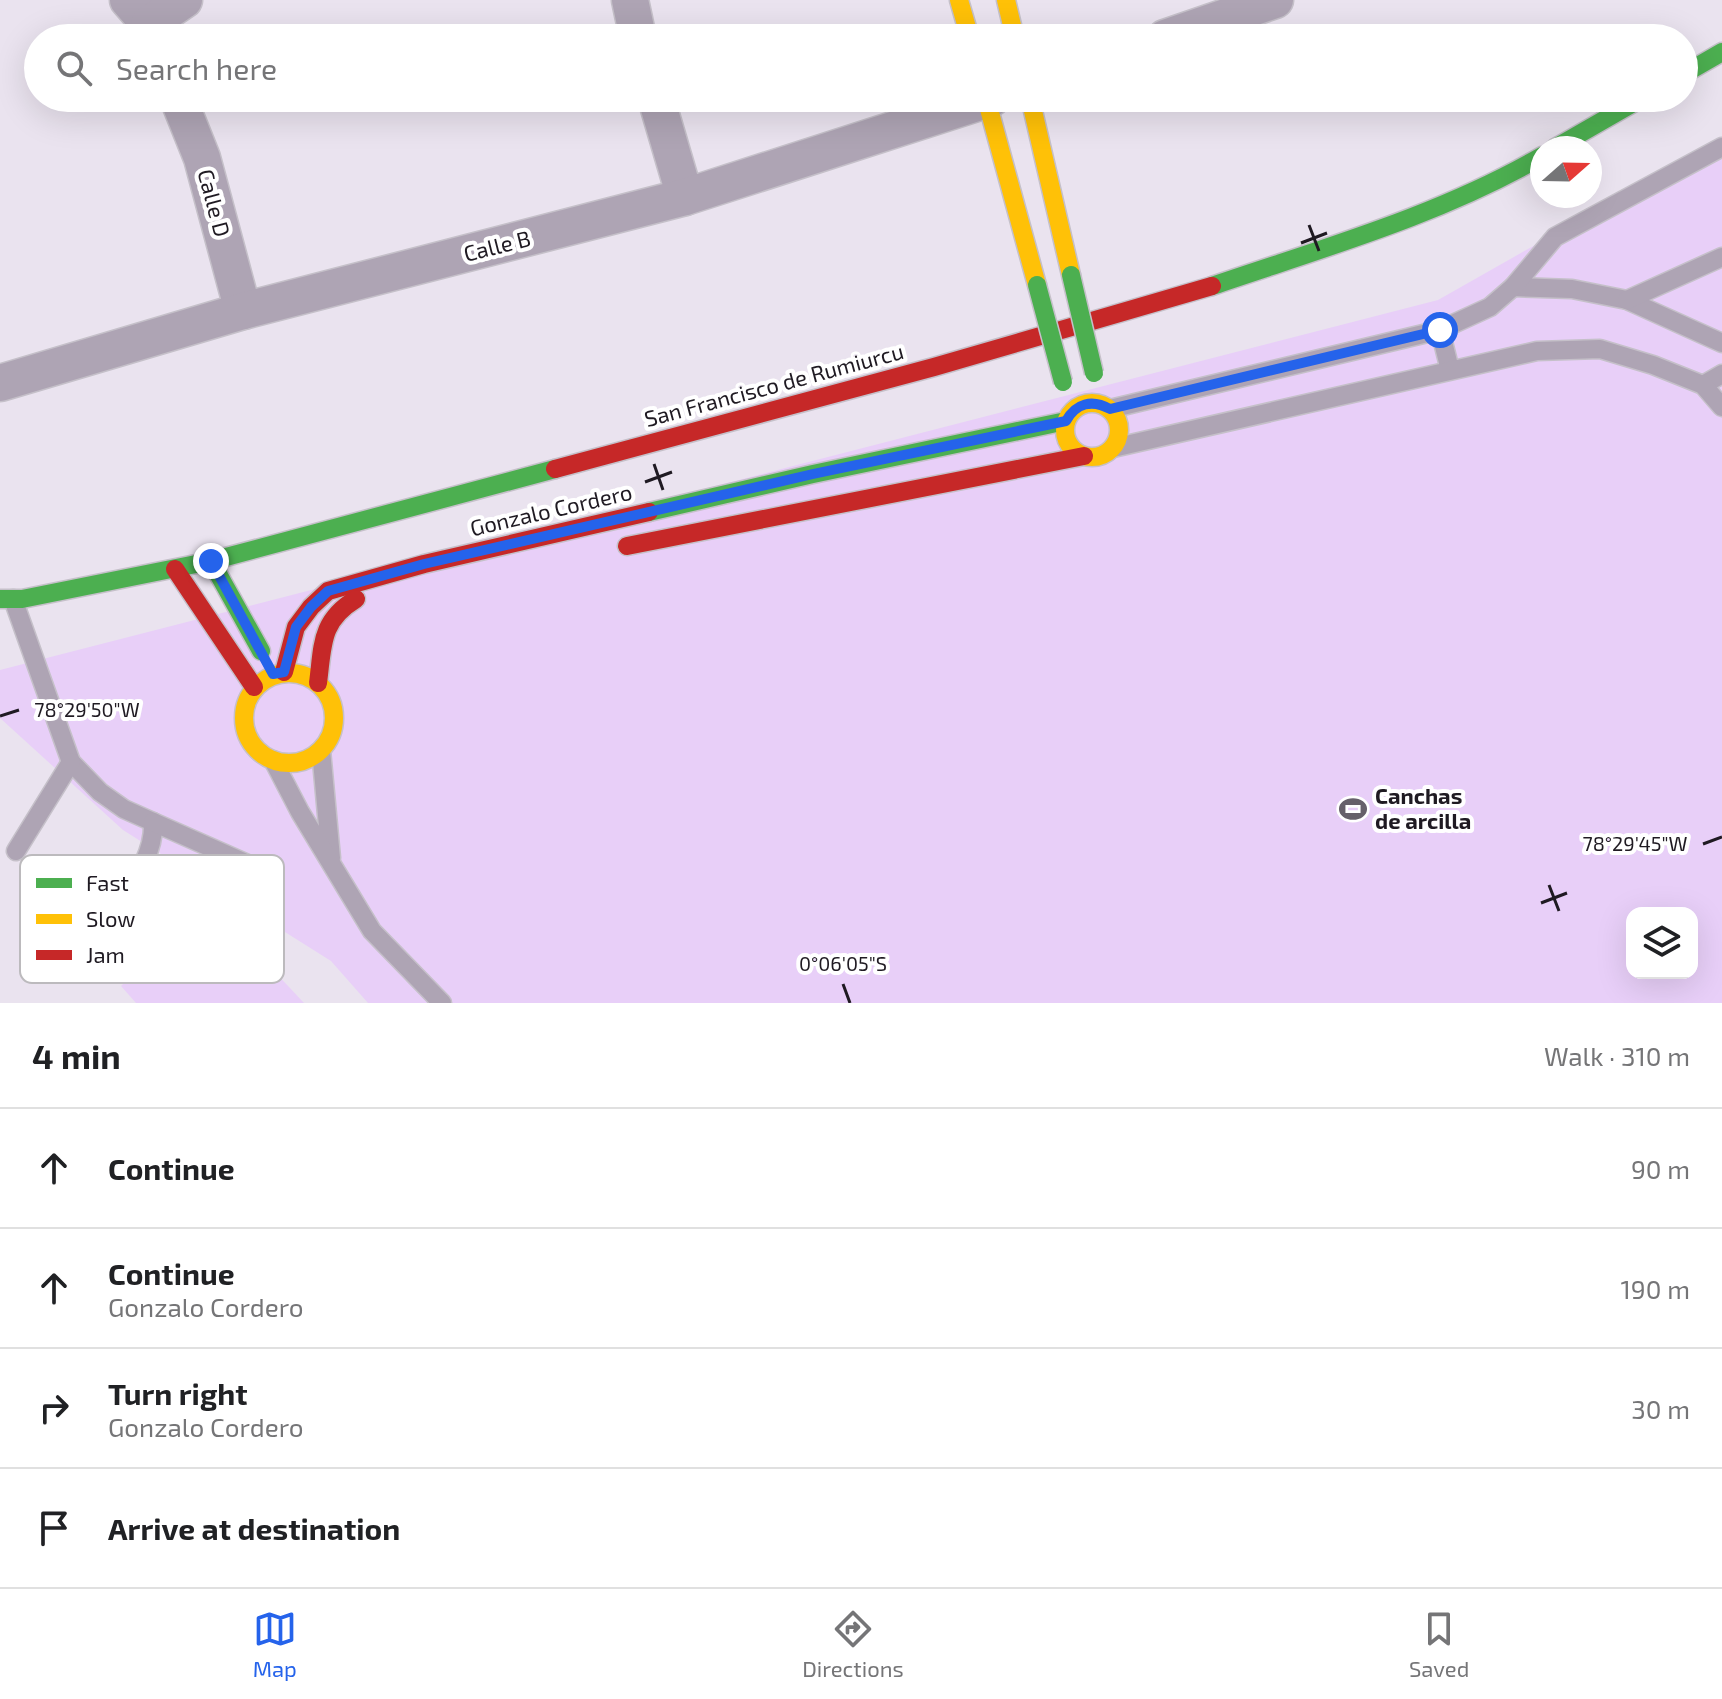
<!DOCTYPE html>
<meta charset="utf-8">
<style>
:root{--surface:#fff;--page:#f2f2f2;--text:#202124;--muted:#757577;--line:#e0e0e0;--accent:#2563eb}
body{margin:0;font-family:"Exo 2",sans-serif;background:var(--page);color:var(--text)}
.controls{position:absolute;right:24px;bottom:24px;display:grid;overflow:hidden;border-radius:16px;box-shadow:0 8px 32px #0002}
.controls button{width:72px;height:72px;display:grid;place-items:center;padding:0;border:0;border-bottom:2px solid var(--line);background:var(--surface);color:var(--text);font:40px sans-serif}
.compass{position:absolute;left:1530px;top:136px;width:72px;height:72px;border-radius:50%;background:var(--surface);box-shadow:0 8px 32px #0002;rotate:70deg}
.stop{position:absolute;width:24px;height:24px;margin:-18px;border:6px solid #2563eb;border-radius:50%;background:#fff}
.stop.end{background:#2563eb;border-color:#fff;box-shadow:0 2px 8px #0008}
.list{margin:0;padding:0;list-style:none}
h2{display:flex;justify-content:space-between;align-items:center;height:104px;margin:0;padding:0 32px;font-size:34px}
h2 small{font-size:26px;font-weight:400;color:var(--muted)}
.list li{display:grid;grid-template-columns:52px 1fr auto;gap:24px;align-items:center;box-sizing:border-box;height:120px;padding:0 32px;border-top:2px solid var(--line)}
.list b{display:block;font-size:30px;white-space:nowrap}
.list p{margin:0;font-size:26px;white-space:nowrap;color:var(--muted)}
.list em{font-size:26px;font-style:normal;color:var(--muted)}
.icon{flex:none;width:44px;height:44px;fill:none;stroke:currentColor;stroke-width:2;stroke-linecap:round;stroke-linejoin:round}
.map{position:relative;flex:none;width:1722px;height:1003px;overflow:hidden}
.search{position:absolute;background:var(--surface);box-shadow:0 8px 32px #0002;left:24px;right:24px;top:24px;height:88px;display:flex;align-items:center;gap:20px;box-sizing:border-box;padding:0 28px;border-radius:44px;color:var(--muted);font-size:30px}
.sheet{height:584px;background:var(--surface)}
nav{display:flex;justify-content:space-around;align-items:center;box-sizing:border-box;height:112px;border-top:2px solid var(--line);background:var(--surface);font-size:22px;color:var(--muted)}
nav a{display:grid;justify-items:center;gap:4px}
nav .on{color:var(--accent)}
.map>svg:first-child{display:block}
</style>
<div class="map">
<svg width="1722" height="1003" viewBox="0 0 1722 1003">
<rect width="100%" height="100%" fill="#eae3ef"/>
<g fill="#e8cff8" fill-rule="evenodd">
<path d="M1722,139v864h-1354l-37,-42 -208,-131 -123,-112v-48l1438,-370zM1632,913h60v60h-60z"/>
<path d="M210,903l94,100h-168l-15,-17z"/>
</g>
<g fill="none" stroke-linecap="round" stroke-linejoin="round">
<g stroke="#c5c0c9" stroke-width="21">
<g id="lane">
<path d="M1513,287l59,2 55,11 95,43"/>
<path d="M1627,300l95,-43"/>
<path d="M1440,330l10,40"/>
<path d="M1703,385l19,-11"/>
<path d="M1110,409l330,-79 50,-23 23,-20 42,-50 167,-90"/>
<path d="M1113,448l424,-97 63,-2 53,16 50,20 19,22"/>
<path d="M13,599l58,163 29,30 24,17 29,13c2,34 -23,64 -40,92"/>
<path d="M321,750l10,108"/>
<path d="M273,760l27,52 72,119 70,72"/>
<path d="M153,822l97,43"/>
<path d="M16,851l55,-89"/>
</g>
</g>
<g stroke="#c5c0c9" stroke-width="39">
<g id="street">
<path d="M128,0l21,24 5,14"/>
<path d="M630,0l8,38"/>
<path d="M149,24l35,-24"/>
<path d="M1165,38l110,-38"/>
<path d="M178,98l24,60 41,153"/>
<path d="M656,98l29,99"/>
<path d="M0,383l243,-72 442,-114 307,-99"/>
</g>
</g>
<g stroke="#c5c0c9" stroke-width="21">
<g id="fast">
<path d="M1684,74l38,-22"/>
<path d="M1555,148l87,-50"/>
<path d="M1212,286c111,-38 228,-71 330,-130"/>
<path d="M649,512l164,-38 253,-53"/>
<path d="M211,561l50,90"/>
<path d="M0,599h22l189,-38 344,-92"/>
</g>
</g>
<g stroke="#c5c0c9" stroke-width="21">
<g id="slow">
<path d="M959,0l11,38"/>
<path d="M1006,0l9,38"/>
<path d="M986,98l51,187"/>
<path d="M1030,98l41,177"/>
<circle cx="1092" cy="430" r="27"/>
<circle cx="289" cy="718" r="45"/>
</g>
</g>
<g stroke="#c5c0c9" stroke-width="21">
<g id="jam">
<path d="M555,469l379,-102 278,-81"/>
<path d="M627,546l457,-90"/>
<path d="M175,569l79,118"/>
<path d="M284,672l12,-45 15,-20 17,-16 96,-27 225,-52"/>
<path d="M318,683c5,-38 2,-62 38,-84"/>
</g>
</g>
<use href="#lane" stroke="#aea4b4" stroke-width="18"/>
<use href="#street" stroke="#aea4b4" stroke-width="36"/>
<use href="#fast" stroke="#4caf50" stroke-width="18"/>
<use href="#slow" stroke="#ffc107" stroke-width="18"/>
<use href="#jam" stroke="#c62828" stroke-width="18"/>
<g stroke="#c5c0c9" stroke-width="21" stroke-linecap="butt">
<g id="fast-bridge">
<path d="M1071,275l23,98"/>
<path d="M1037,285l26,97"/>
</g>
</g>
<use href="#fast-bridge" stroke="#4caf50" stroke-width="18"/>
</g>
<g fill="none" stroke-linecap="round" stroke-linejoin="round">
<path stroke="#2563eb" stroke-width="10" d="M211,561l62,113 11,-2 12,-45 15,-20 17,-16 96,-27 389,-90 253,-53c10,-18 26,-22 44,-12l330,-79"/>
</g>
<path fill="none" stroke="#1f1a22" stroke-width="3" d="M1309,225l10,26M1301,243l26,-10M654,464l9,26M645,482l27,-10M0,716l19,-6M1703,844l19,-7M1549,885l10,26M1541,903l26,-10M843,984l7,19"/>
<defs>
<g id="stadium-bare" transform="scale(2.16)"><path d="M0-5a6.5 5 0 1 0 0 10a6.5 5 0 1 0 0-10ZM-3.5-1.8h7v3.6h-7Z" fill="#66606a" stroke="#fff" stroke-width="2.5" paint-order="stroke"/></g>
</defs>
<g fill-rule="evenodd">
<use href="#stadium-bare" x="1353" y="809"/>
</g>
<g text-anchor="middle" stroke-width="8" stroke-linejoin="round" paint-order="stroke">
<g font-size="22" fill="#1f1a22" stroke="#fff">
<text transform="translate(214 203) rotate(75)" y="8">Calle D</text>
<text transform="translate(497 246) rotate(-14)" y="8">Calle B</text>
<text transform="translate(774 385) rotate(-15)" y="8">San Francisco de Rumiurcu</text>
<text transform="translate(551 510) rotate(-13)" y="8">Gonzalo Cordero</text>
</g>
<g font-size="22" font-weight="bold" fill="#1f1a22" stroke="#fff" text-anchor="start">
<text x="1375" y="804">Canchas<tspan x="1375" dy="25">de arcilla</tspan></text>
</g>
</g>
<rect x="20" y="855" width="264" height="128" rx="12" fill="#fff" stroke="#bcbabd" stroke-width="2"/>
<rect x="36" y="878" width="36" height="10" fill="#4caf50"/>
<rect x="36" y="914" width="36" height="10" fill="#ffc107"/>
<rect x="36" y="950" width="36" height="10" fill="#c62828"/>
<g font-size="22" fill="#1f1a22">
<text x="86" y="891">Fast</text>
<text x="86" y="927">Slow</text>
<text x="86" y="963">Jam</text>
</g>
<g font-size="20" text-anchor="middle" fill="#1f1a22" stroke="#fff" stroke-width="8" stroke-linejoin="round" paint-order="stroke">
<text x="87" y="717">78°29'50"W</text>
<text x="1635" y="851">78°29'45"W</text>
<text x="843" y="971">0°06'05"S</text>
</g>
</svg>
<div class="controls">
<button><svg class="icon" aria-label="layers" viewBox="0 0 24 24"><path d="M12 4l9 5-9 5-9-5zM3 14l9 5 9-5"/></svg></button>
</div>
<svg class="compass" viewBox="-18 -18 36 36"><path d="M0-13l5 13h-10z" fill="#e53935"/><path d="M0 13l5-13h-10z" fill="#757577"/></svg>
<div class="stop" style="left:1440px;top:330px"></div>
<div class="stop end" style="left:211px;top:561px"></div>
<div class="search"><svg class="icon" aria-label="search" viewBox="0 0 24 24"><circle cx="10" cy="10" r="6"/><path d="M15 15l6 6"/></svg>Search here</div>
</div>
<section class="sheet">
<h2>4 min<small>Walk · 310 m</small></h2>
<ul class="list">
<li><svg class="icon" aria-label="ahead" viewBox="0 0 24 24"><path d="M12 20V5M6 11l6-6 6 6"/></svg><div><b>Continue</b></div><em>90 m</em></li>
<li><svg class="icon" aria-label="ahead" viewBox="0 0 24 24"><path d="M12 20V5M6 11l6-6 6 6"/></svg><div><b>Continue</b><p>Gonzalo Cordero</p></div><em>190 m</em></li>
<li><svg class="icon" aria-label="right" viewBox="0 0 24 24"><path d="M7 20v-9h11M14 6l5 5-5 5"/></svg><div><b>Turn right</b><p>Gonzalo Cordero</p></div><em>30 m</em></li>
<li><svg class="icon" aria-label="arrive" viewBox="0 0 24 24"><path d="M6 21V4h12l-3 4 3 4H6"/></svg><div><b>Arrive at destination</b></div></li>
</ul>
</section>
<nav>
<a class="on"><svg class="icon" aria-label="map" viewBox="0 0 24 24"><path d="M3 6l6-2 6 2 6-2v14l-6 2-6-2-6 2zM9 4v14M15 6v14"/></svg>Map</a>
<a><svg class="icon" aria-label="directions" viewBox="0 0 24 24"><path d="M12 3l9 9-9 9-9-9zM9 14v-3h6M13 9l2 2-2 2"/></svg>Directions</a>
<a><svg class="icon" aria-label="saved" viewBox="0 0 24 24"><path d="M7 4h10v16l-5-4-5 4z"/></svg>Saved</a>
</nav>
